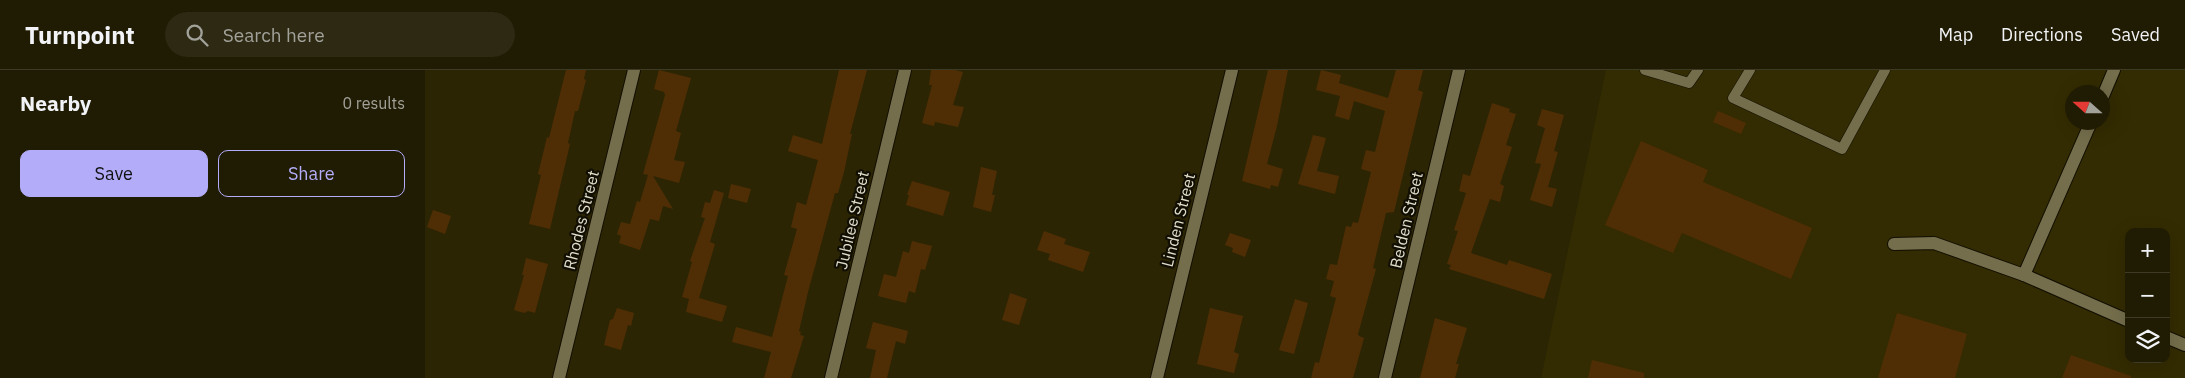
<!DOCTYPE html>
<meta charset="utf-8">
<style>
:root{--surface:#201c03;--page:#2d2912;--text:#f1f3f6;--muted:#a2a19a;--line:#3d3a25;--accent:#b3adf9}
body{margin:0;font-family:"IBM Plex Sans",sans-serif;background:var(--page);color:var(--text)}
.controls{position:absolute;right:15px;bottom:15px;display:grid;overflow:hidden;border-radius:10px;box-shadow:0 5px 20px #0002}
.controls button{width:45px;height:45px;display:grid;place-items:center;padding:0;border:0;border-bottom:1px solid var(--line);background:var(--surface);color:var(--text);font:25px sans-serif}
.compass{position:absolute;left:1640px;top:15px;width:45px;height:45px;border-radius:50%;background:var(--surface);box-shadow:0 5px 20px #0002;rotate:291deg}
.list{margin:0;padding:0;list-style:none}
h2{display:flex;justify-content:space-between;align-items:center;height:65px;margin:0;padding:0 20px;font-size:21px}
h2 small{font-size:16px;font-weight:400;color:var(--muted)}
.actions{display:flex;gap:10px;padding:15px 20px}
.actions a{flex:1;padding:11px 0;border:1px solid var(--accent);border-radius:10px;text-align:center;font-size:18px;color:var(--accent)}
.actions .main{background:var(--accent);color:#111}
.icon{flex:none;width:28px;height:28px;fill:none;stroke:currentColor;stroke-width:2;stroke-linecap:round;stroke-linejoin:round}
.map{position:relative;flex:none;width:1760px;height:308px;overflow:hidden}
header{display:flex;align-items:center;gap:30px;box-sizing:border-box;height:70px;padding:0 25px;background:var(--surface);border-bottom:1px solid var(--line)}
header strong{font-size:24px}
nav{display:flex;gap:28px;margin-inline-start:auto;font-size:18px}
.search{width:350px;height:45px;background:var(--page);display:flex;align-items:center;gap:12px;box-sizing:border-box;padding:0 18px;border-radius:28px;color:var(--muted);font-size:19px}
main{display:flex}
aside{flex:1;background:var(--surface)}
.map>svg:first-child{display:block}
</style>
<header>
<strong>Turnpoint</strong>
<div class="search"><svg class="icon" aria-label="search" viewBox="0 0 24 24"><circle cx="10" cy="10" r="6"/><path d="M15 15l6 6"/></svg>Search here</div>
<nav><a>Map</a><a>Directions</a><a>Saved</a></nav>
</header>
<main>
<aside>
<h2>Nearby<small>0 results</small></h2>
<ul class="list">
</ul>
<div class="actions"><a class="main">Save</a><a>Share</a></div>
</aside>
<div class="map">
<svg width="1760" height="308" viewBox="0 0 1760 308">
<rect width="100%" height="100%" fill="#2b2504"/>
<path fill="#332b01" fill-rule="evenodd" d="M1181,0h579v308h-644zM1648,22h30v30h-30zM1704,162h37v127h-37z"/>
<g fill="#502e05">
<path d="M141,0h20l-2,9 2,1 -8,31h-3l-7,32 2,1 -20,85 -21,-5 12,-49 -3,-1 9,-37 2,1z"/>
<path d="M234,0l32,8 -15,53 5,2 -7,27 11,2 -6,21 -26,-7 20,33 -10,-3 -4,15 -9,-2 -10,31 -21,-7 2,-7 -4,-2 4,-12 9,2 7,-23 3,1 8,-27 -5,-1 22,-79 -1,-3 -10,-3z"/>
<path d="M414,0h28l-17,64h2l-8,38 -6,21h-3l-27,99 -9,39 2,1 -1,3 4,1 -13,42h-27l7,-26 -39,-10 4,-15 36,10 16,-61 -4,-1 13,-46 -6,-2 6,-25 9,3 12,-45 -30,-9 5,-16 29,9z"/>
<path d="M506,0h24l8,2 -10,33 11,2 -6,20 -23,-5 -1,4 -12,-3 10,-38h-3z"/>
<path d="M843,0h20l-11,56 -10,38 16,5 -5,18 -7,-2 -1,4 -28,-8z"/>
<path d="M896,0l20,5 -2,8 49,15 8,-28h27l-5,20 5,2 -21,87 -8,33 -8,1 -13,55 3,1 -18,65 1,2 5,2 -11,40h-42l4,-16 4,1 17,-65 -6,-2 4,-15 -8,-2 4,-15 7,1 9,-39 5,1 2,-5 5,1 13,-51 -10,-3 5,-19 9,2 10,-41 -31,-10 -5,19 -14,-4 5,-20 -24,-6z"/>
<path d="M1067,33l18,6 -1,3 7,2 -10,31 6,2 -12,37 4,2 -4,16 -10,-3 -19,54 36,12 2,-5 43,14 -8,25 -95,-30 2,-4 -4,-1 11,-33 -4,-1 12,-37 -7,-2 4,-17 7,2z"/>
<path d="M1117,39l22,6 -10,36 4,1 -10,35 9,2 -5,18 -22,-7 11,-36 -6,-1 10,-35 -8,-3z"/>
<path d="M1293,41l28,12 -5,11 -28,-12z"/>
<path d="M888,65l13,3 -9,33 22,5 -4,18 -37,-10z"/>
<path d="M1216,71l67,29 -5,12 109,46 -21,51 -109,-46 -9,20 -68,-28z"/>
<path d="M556,97l16,4 -5,24h3l-4,17 -18,-5z"/>
<path d="M487,111l38,11 -7,24 -37,-11 3,-10h-2z"/>
<path d="M306,114l20,5 -4,14 -19,-5z"/>
<path d="M289,120l10,3 -14,49 5,2 -16,54 28,8 -5,16 -36,-10 3,-13 -7,-2 10,-35 -2,-1 15,-43 -4,-1 4,-15 5,1z"/>
<path d="M8,140l18,6 -6,18 -18,-7z"/>
<path d="M619,161l22,8 -2,5 26,8 -7,20 -35,-12 2,-6 -13,-4z"/>
<path d="M805,163l21,7 -6,17 -13,-5 1,-4 -8,-3z"/>
<path d="M487,171l20,5 -7,24 -4,-1 -6,24 -6,-2 -3,12 -28,-7 6,-22 12,3 7,-26 6,2z"/>
<path d="M101,188l22,6 -13,49 -7,-2 -4,2 -10,-3 10,-35h-2z"/>
<path d="M585,223l17,6 -8,26 -17,-5z"/>
<path d="M870,229l13,4 -14,51 -15,-4z"/>
<path d="M192,238l17,5 -3,13 -3,-1 -7,25 -17,-5 6,-25 3,-1z"/>
<path d="M785,238l33,8 -9,36 5,2 -5,19 -37,-9z"/>
<path d="M1472,243l70,21 -12,44h-77z"/>
<path d="M1010,248l32,10 -11,36h3l-4,14h-35z"/>
<path d="M448,252l35,9 -3,13 -9,-3 -9,37h-17l6,-28 -10,-2z"/>
<path d="M1646,285l60,21v2h-69z"/>
<path d="M1167,290l52,13v5h-56z"/>
</g>
<g fill="none" stroke-linecap="round" stroke-linejoin="round">
<g stroke="#120e00" stroke-width="11">
<g id="lane">
<path d="M1220,0l44,13 9,-13"/>
<path d="M1325,0l-17,28 109,51 43,-79"/>
</g>
</g>
<g stroke="#120e00" stroke-width="14">
<g id="street">
<path d="M1678,26l11,-26"/>
<path d="M1469,174l40,-1 90,32 105,46"/>
<path d="M1599,205l67,-153"/>
<path d="M1741,267l19,8"/>
<path d="M134,308l75,-308"/>
<path d="M406,308l74,-308"/>
<path d="M732,308l75,-308"/>
<path d="M960,308l74,-308"/>
</g>
</g>
<use href="#lane" stroke="#746e4c" stroke-width="10"/>
<use href="#street" stroke="#746e4c" stroke-width="12"/>
</g>
<g text-anchor="middle" stroke-width="4.5" stroke-linejoin="round" paint-order="stroke">
<g font-size="16" fill="#e1decc" stroke="#110e03">
<text transform="translate(156 150) rotate(-76)" y="6">Rhodes Street</text>
<text transform="translate(427 150) rotate(-77)" y="6">Jubilee Street</text>
<text transform="translate(753 150) rotate(-76)" y="6">Linden Street</text>
<text transform="translate(981 150) rotate(-77)" y="6">Belden Street</text>
</g>
</g>
</svg>
<div class="controls">
<button>+</button>
<button>−</button>
<button><svg class="icon" aria-label="layers" viewBox="0 0 24 24"><path d="M12 4l9 5-9 5-9-5zM3 14l9 5 9-5"/></svg></button>
</div>
<svg class="compass" viewBox="-18 -18 36 36"><path d="M0-13l5 13h-10z" fill="#e53935"/><path d="M0 13l5-13h-10z" fill="#a2a19a"/></svg>
</div>
</main>
